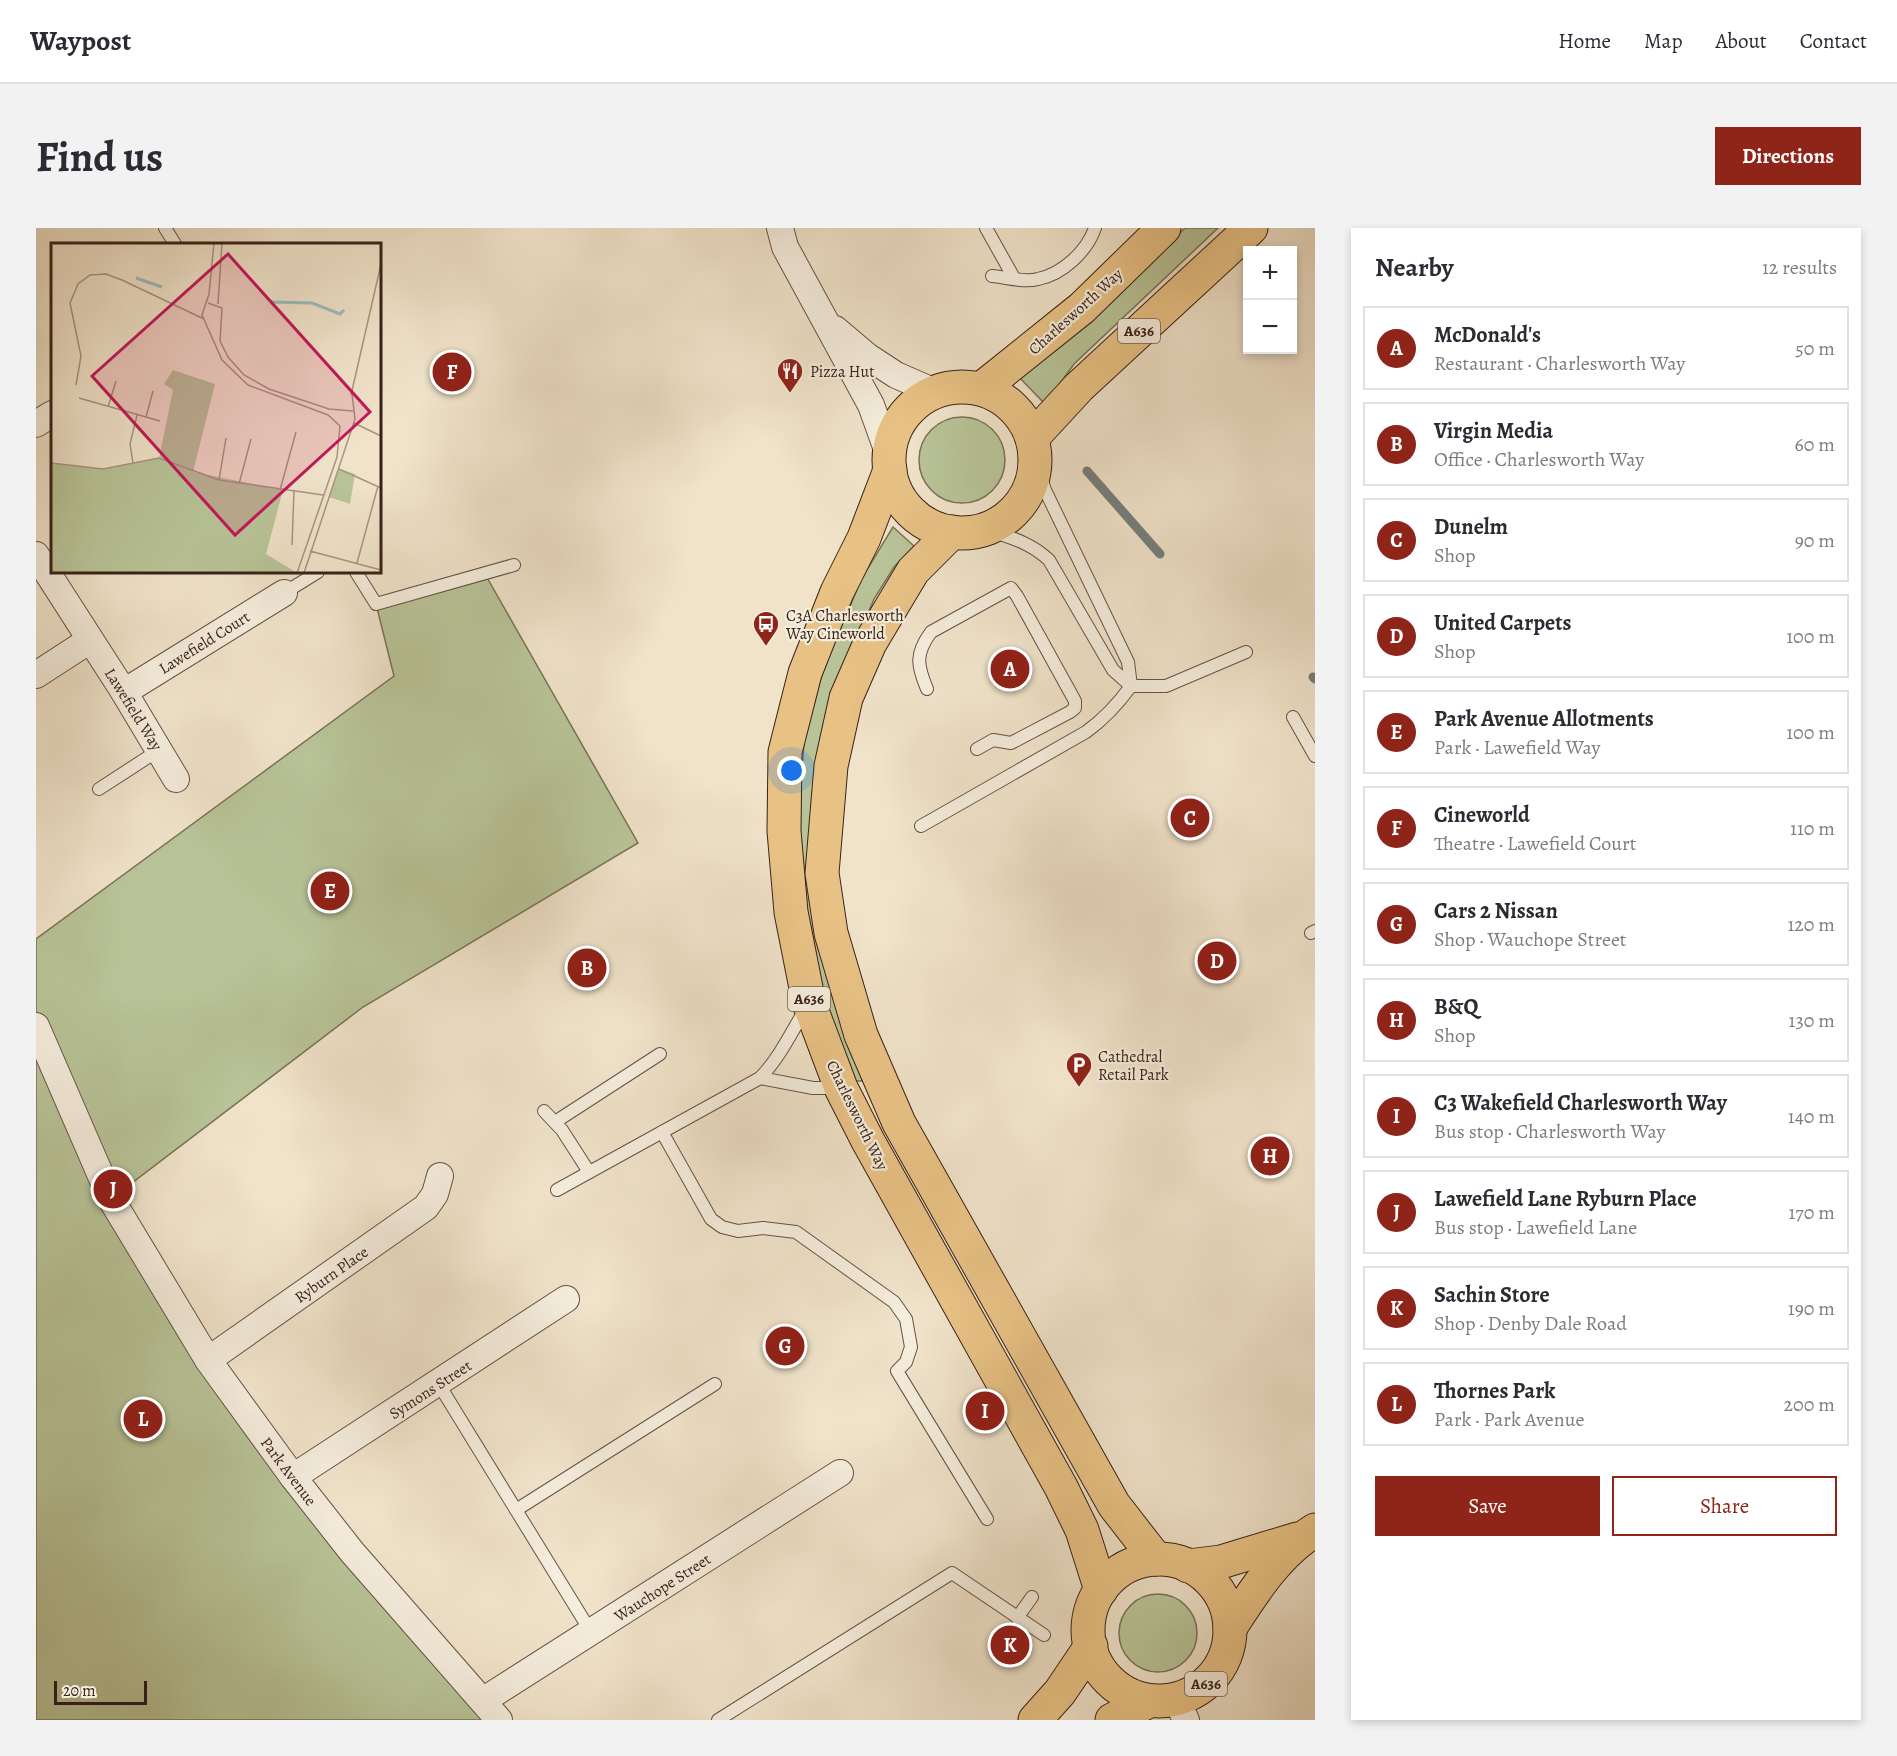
<!DOCTYPE html>
<meta charset="utf-8">
<style>
:root{--surface:#fff;--page:#f2f2f3;--text:#2b2b33;--muted:#7c7c81;--line:#e1e1e2;--accent:#8f2418}
body{margin:0;font-family:Alegreya,serif;background:var(--page);color:var(--text)}
.controls{position:absolute;right:18px;top:18px;display:grid;overflow:hidden;border-radius:0px;box-shadow:0 3px 9px #0003}
.controls button{width:54px;height:54px;display:grid;place-items:center;padding:0;border:0;border-bottom:2px solid var(--line);background:var(--surface);color:var(--text);font:30px sans-serif}
.scale{position:absolute;left:18px;bottom:15px;width:93px;box-sizing:border-box;padding-left:6px;border:3px solid #382118;border-top:0;font-size:16px;line-height:21px;white-space:nowrap;color:#382118;-webkit-text-stroke:4px #f5eddd;paint-order:stroke}
.you{position:absolute;left:756px;top:543px;width:21px;height:21px;margin:-15px;border:4px solid #fff;border-radius:50%;background:#1a73e8;box-shadow:0 0 0 9px #1a73e833}
.badge{display:grid;place-items:center;width:39px;height:39px;border-radius:50%;background:var(--accent);color:#fff;font-size:20px;font-weight:700}
.pin{position:absolute;translate:-50% -50%;border:3px solid #fff;box-shadow:0 2px 6px #0006}
.list{margin:0;padding:0;list-style:none}
h2{display:flex;justify-content:space-between;align-items:center;height:78px;margin:0;padding:0 24px;font-size:26px}
h2 small{font-size:20px;font-weight:400;color:var(--muted)}
.list li{display:grid;grid-template-columns:39px 1fr auto;gap:18px;align-items:center;box-sizing:border-box;height:84px;margin:0 12px 12px;padding:0 12px;border:2px solid var(--line);border-radius:0px}
.list b{display:block;font-size:22px;white-space:nowrap}
.list p{margin:0;font-size:20px;white-space:nowrap;color:var(--muted)}
.list em{font-size:20px;font-style:normal;color:var(--muted)}
.actions{display:flex;gap:12px;padding:18px 24px}
.actions a{flex:1;padding:14px 0;border:2px solid var(--accent);border-radius:0px;text-align:center;font-size:21px;color:var(--accent)}
.actions .main{background:var(--accent);color:#fff}
.map{position:relative;flex:none;width:1279px;height:1492px;overflow:hidden;border-radius:0px}
header{display:flex;align-items:center;gap:36px;box-sizing:border-box;height:84px;padding:0 30px;background:var(--surface);border-bottom:2px solid var(--line)}
header strong{font-size:28px}
nav{display:flex;gap:33px;margin-inline-start:auto;font-size:21px}
.intro{display:flex;align-items:center;justify-content:space-between;box-sizing:border-box;height:144px;padding:0 36px}
h1{margin:0;font-size:42px}
.button{padding:15px 27px;border-radius:0px;background:var(--accent);color:#fff;font-size:21px;font-weight:700}
main{display:flex;gap:36px;padding:0 36px}
aside{flex:1;background:var(--surface);border-radius:0px;box-shadow:0 3px 9px #0003}
.map>svg:first-child{display:block}
</style>
<header>
<strong>Waypost</strong>
<nav><a>Home</a><a>Map</a><a>About</a><a>Contact</a></nav>
</header>
<div class="intro"><h1>Find us</h1><a class="button">Directions</a></div>
<main>
<div class="map">
<svg width="1279" height="1492" viewBox="0 0 1279 1492">
<rect width="100%" height="100%" fill="#f0e3ca"/>
<filter id="stains"><feTurbulence type="fractalNoise" baseFrequency=".00333" numOctaves="4"/><feColorMatrix values="0 0 0 0 .2 0 0 0 0 .09 0 0 0 0 .02 0 0 0 .5 -.17"/></filter>
<radialGradient id="worn" r=".72"><stop offset=".6" stop-color="#630" stop-opacity="0"/><stop offset="1" stop-color="#630" stop-opacity=".3"/></radialGradient>
<g fill="#b8c498" stroke="#787258" stroke-width="1.5">
<path d="M1149,0h33l-144,136 -29,40 -29,-30 103,-82z"/>
<circle cx="926" cy="232" r="43"/>
<path d="M857,299l21,19 -20,21 -20,32 -39,92 3,324 25,66h-10l-30,-79 -22,-100 -3,-74 6,-86 20,-75 38,-89z"/>
<path d="M449,346l153,269 -275,164 -252,192 97,161 281,360h-453v-781l358,-263 -18,-72z"/>
<circle cx="1122" cy="1405" r="39"/>
</g>
<g fill="none" stroke-linecap="round" stroke-linejoin="round">
<g stroke="#757e7c" stroke-width="9">
<path d="M1051,243l73,83"/>
<path d="M1277,449l2,2"/>
</g>
<g stroke="#665244" stroke-width="14">
<g id="service">
<path d="M129,0l10,16"/>
<path d="M950,0l28,50"/>
<path d="M956,48c14,1 32,7 46,3 25,-5 49,-28 57,-51"/>
<path d="M949,301c24,8 45,13 64,31l64,110 18,16h35l80,-34"/>
<path d="M320,344l20,32 138,-39"/>
<path d="M248,365l34,-21"/>
<path d="M891,461c-10,-24 -12,-35 4,-57l80,-44 6,8 58,105v7l-5,4 -59,31 -18,-3 -16,9"/>
<path d="M1257,489l22,39"/>
<path d="M63,561l60,-39"/>
<path d="M885,598l165,-94c18,-13 32,-28 45,-46l-3,-24 -83,-172 -10,-32"/>
<path d="M1275,705l4,-2"/>
<path d="M724,850l53,10h26"/>
<path d="M508,883l18,19 27,42"/>
<path d="M519,894l105,-68"/>
<path d="M626,904l49,87 11,8 16,4 25,-3 33,4 98,70 12,17 5,28 -5,15 -9,9 90,148"/>
<path d="M521,962l203,-112c20,-21 31,-45 46,-70"/>
<path d="M402,1155l153,249"/>
<path d="M480,1282l199,-126"/>
<path d="M981,1390l15,-21"/>
<path d="M682,1492l234,-147 92,62"/>
</g>
</g>
<g stroke="#665244" stroke-width="28">
<g id="minor">
<path d="M744,0l5,19 86,158 18,50"/>
<path d="M799,101l32,27 29,19 39,17"/>
<path d="M0,196l16,-10"/>
<path d="M0,327l88,137 52,87"/>
<path d="M0,447l54,-35"/>
<path d="M88,464l160,-99"/>
<path d="M0,798l75,173 97,161 85,117 59,75 147,168"/>
<path d="M172,1132l218,-153 9,-13 5,-18"/>
<path d="M257,1249l273,-178"/>
<path d="M1140,1471l10,21"/>
<path d="M448,1472l356,-227"/>
</g>
</g>
<g stroke="#382118" stroke-width="35">
<g id="primary">
<circle cx="926" cy="232" r="73"/>
<path d="M945,161l101,-81 82,-80"/>
<path d="M996,210l47,-51 172,-159"/>
<path d="M854,242l-26,68 -27,54 -32,81 -20,79 -1,79 7,81 18,91 32,85 27,53 193,346 21,43 19,60"/>
<path d="M916,304l-39,39 -43,72 -24,55 -15,68 -9,107 9,60 30,102 38,88 215,382 42,54"/>
<circle cx="1123" cy="1402" r="71"/>
<path d="M1152,1338l33,-4 76,-23"/>
<path d="M1194,1400c24,-37 47,-74 85,-98"/>
<path d="M999,1492l25,-28 31,-46"/>
<path d="M1076,1492l35,-18"/>
</g>
</g>
<use href="#service" stroke="#f5eddd" stroke-width="12"/>
<use href="#minor" stroke="#f5eddd" stroke-width="26"/>
<use href="#primary" stroke="#e8c285" stroke-width="33"/>
</g>
<defs>
<g id="restaurant-pin" transform="scale(1.35)"><path d="M0 17L-7.5 6A9.5 9.5 0 1 1 7.5 6Z" fill="#8f2418" stroke="#f5eddd"/><path d="M-5-6h1v4h1v-4h1v4h1v-4h1v5L-1.5 .5V6h-2V.5L-5-1ZM5-6V6H3V1.5H1.5Q1.5-4 5-6Z" fill="#fff"/></g>
<g id="bus-pin" transform="scale(1.35)"><path d="M0 17L-7.5 6A9.5 9.5 0 1 1 7.5 6Z" fill="#8f2418" stroke="#f5eddd"/><path d="M-5-6H5V4H4V6H2V4H-2V6H-4V4H-5ZM-3.5-4V0h7V-4ZM-3.5 1.2v1.5H-2V1.2ZM2 1.2v1.5H3.5V1.2Z" fill="#fff"/></g>
<g id="parking-pin" transform="scale(1.35)"><path d="M0 17L-7.5 6A9.5 9.5 0 1 1 7.5 6Z" fill="#8f2418" stroke="#f5eddd"/><path d="M-3.5-5.5H1a3.5 3.5 0 0 1 0 7H-1V5.5H-3.5ZM-1-3.4V-.6H.8a1.4 1.4 0 0 0 0-2.8Z" fill="#fff"/></g>
</defs>
<g fill-rule="evenodd">
<use href="#restaurant-pin" x="754" y="143"/>
<use href="#bus-pin" x="730" y="396"/>
<use href="#parking-pin" x="1043" y="837"/>
</g>
<g text-anchor="middle" stroke-width="4.5" stroke-linejoin="round" paint-order="stroke">
<g fill="#f5eddd" stroke="#715e53" stroke-width="1.5">
<rect x="1082" y="91" width="42" height="24" rx="4.5"/>
<rect x="752" y="759" width="42" height="24" rx="4.5"/>
<rect x="1149" y="1444" width="42" height="24" rx="4.5"/>
</g>
<g font-size="15" font-weight="bold" fill="#382118">
<text x="1103" y="108">A636</text>
<text x="773" y="776">A636</text>
<text x="1170" y="1461">A636</text>
</g>
<g font-size="16" fill="#382118" stroke="#f5eddd">
<text transform="translate(1039 83) rotate(-42)" y="6">Charlesworth Way</text>
<text transform="translate(168 414) rotate(-32)" y="6">Lawefield Court</text>
<text transform="translate(98 481) rotate(58)" y="6">Lawefield Way</text>
<text transform="translate(822 887) rotate(64)" y="6">Charlesworth Way</text>
<text transform="translate(295 1046) rotate(-35)" y="6">Ryburn Place</text>
<text transform="translate(394 1161) rotate(-33)" y="6">Symons Street</text>
<text transform="translate(253 1243) rotate(53)" y="6">Park Avenue</text>
<text transform="translate(626 1359) rotate(-33)" y="6">Wauchope Street</text>
</g>
<g font-size="16" fill="#382118" stroke="#f5eddd" text-anchor="start">
<text x="774" y="149">Pizza Hut</text>
<text x="750" y="393">C3A Charlesworth<tspan x="750" dy="18">Way Cineworld</tspan></text>
<text x="1062" y="834">Cathedral<tspan x="1062" dy="18">Retail Park</tspan></text>
</g>
</g>
<g transform="translate(15 15)">
<rect width="330" height="330" fill="#f0e3ca"/>
<path d="M122,127l42,14 -22,88 90,18 -17,64 31,19h-246v-110l52,6 56,-11 14,-68 -9,-6zM288,226l16,5 -5,30 -21,-7z" fill="#b8c498"/>
<path fill="none" stroke="#9dbcbf" stroke-width="3" d="M85,35l26,9M220,59l41,1 28,11 4,-4"/>
<path fill="none" stroke="#a69583" stroke-width="1.5" d="M163,0l-5,51 -7,21 20,45 26,25 80,30 12,11 -3,31 -40,116M157,60l14,5 -2,33 8,16 16,18 25,14 60,20 24,2M167,61l4,-61M25,142l5,-29 -11,-53 8,-19 12,-9 16,-1 16,6 82,39M300,152l30,-131M28,155l81,23M57,164l8,-26M95,174l7,-26M303,180l27,13M0,220l52,6 56,-11 60,22 104,15M82,220l-3,-19 7,-29M288,226l42,19M168,237l7,-42M188,241l12,-45M229,247l16,-58M241,302l2,-54M259,308l71,19M306,320l21,-77M253,330l51,-154 -3,-25"/>
<path fill="#c2185b" fill-opacity="0.15" stroke="#c2185b" stroke-width="3" d="M177,11l142,158 -135,123 -143,-159z"/>
<rect width="330" height="330" fill="none" stroke="#382118" stroke-width="3"/>
</g>
<rect width="100%" height="100%" filter="url(#stains)"/>
<rect width="100%" height="100%" fill="url(#worn)"/>
</svg>
<div class="controls">
<button>+</button>
<button>−</button>
</div>
<div class="scale">20 m</div>
<div class="you"></div>
<div class="pin badge" style="left:974px;top:441px">A</div>
<div class="pin badge" style="left:551px;top:740px">B</div>
<div class="pin badge" style="left:1154px;top:590px">C</div>
<div class="pin badge" style="left:1181px;top:733px">D</div>
<div class="pin badge" style="left:294px;top:663px">E</div>
<div class="pin badge" style="left:416px;top:144px">F</div>
<div class="pin badge" style="left:749px;top:1118px">G</div>
<div class="pin badge" style="left:1234px;top:928px">H</div>
<div class="pin badge" style="left:949px;top:1183px">I</div>
<div class="pin badge" style="left:77px;top:961px">J</div>
<div class="pin badge" style="left:974px;top:1417px">K</div>
<div class="pin badge" style="left:107px;top:1191px">L</div>
</div>
<aside>
<h2>Nearby<small>12 results</small></h2>
<ul class="list">
<li><span class="badge">A</span><div><b>McDonald's</b><p>Restaurant · Charlesworth Way</p></div><em>50 m</em></li>
<li><span class="badge">B</span><div><b>Virgin Media</b><p>Office · Charlesworth Way</p></div><em>60 m</em></li>
<li><span class="badge">C</span><div><b>Dunelm</b><p>Shop</p></div><em>90 m</em></li>
<li><span class="badge">D</span><div><b>United Carpets</b><p>Shop</p></div><em>100 m</em></li>
<li><span class="badge">E</span><div><b>Park Avenue Allotments</b><p>Park · Lawefield Way</p></div><em>100 m</em></li>
<li><span class="badge">F</span><div><b>Cineworld</b><p>Theatre · Lawefield Court</p></div><em>110 m</em></li>
<li><span class="badge">G</span><div><b>Cars 2 Nissan</b><p>Shop · Wauchope Street</p></div><em>120 m</em></li>
<li><span class="badge">H</span><div><b>B&amp;Q</b><p>Shop</p></div><em>130 m</em></li>
<li><span class="badge">I</span><div><b>C3 Wakefield Charlesworth Way</b><p>Bus stop · Charlesworth Way</p></div><em>140 m</em></li>
<li><span class="badge">J</span><div><b>Lawefield Lane Ryburn Place</b><p>Bus stop · Lawefield Lane</p></div><em>170 m</em></li>
<li><span class="badge">K</span><div><b>Sachin Store</b><p>Shop · Denby Dale Road</p></div><em>190 m</em></li>
<li><span class="badge">L</span><div><b>Thornes Park</b><p>Park · Park Avenue</p></div><em>200 m</em></li>
</ul>
<div class="actions"><a class="main">Save</a><a>Share</a></div>
</aside>
</main>
